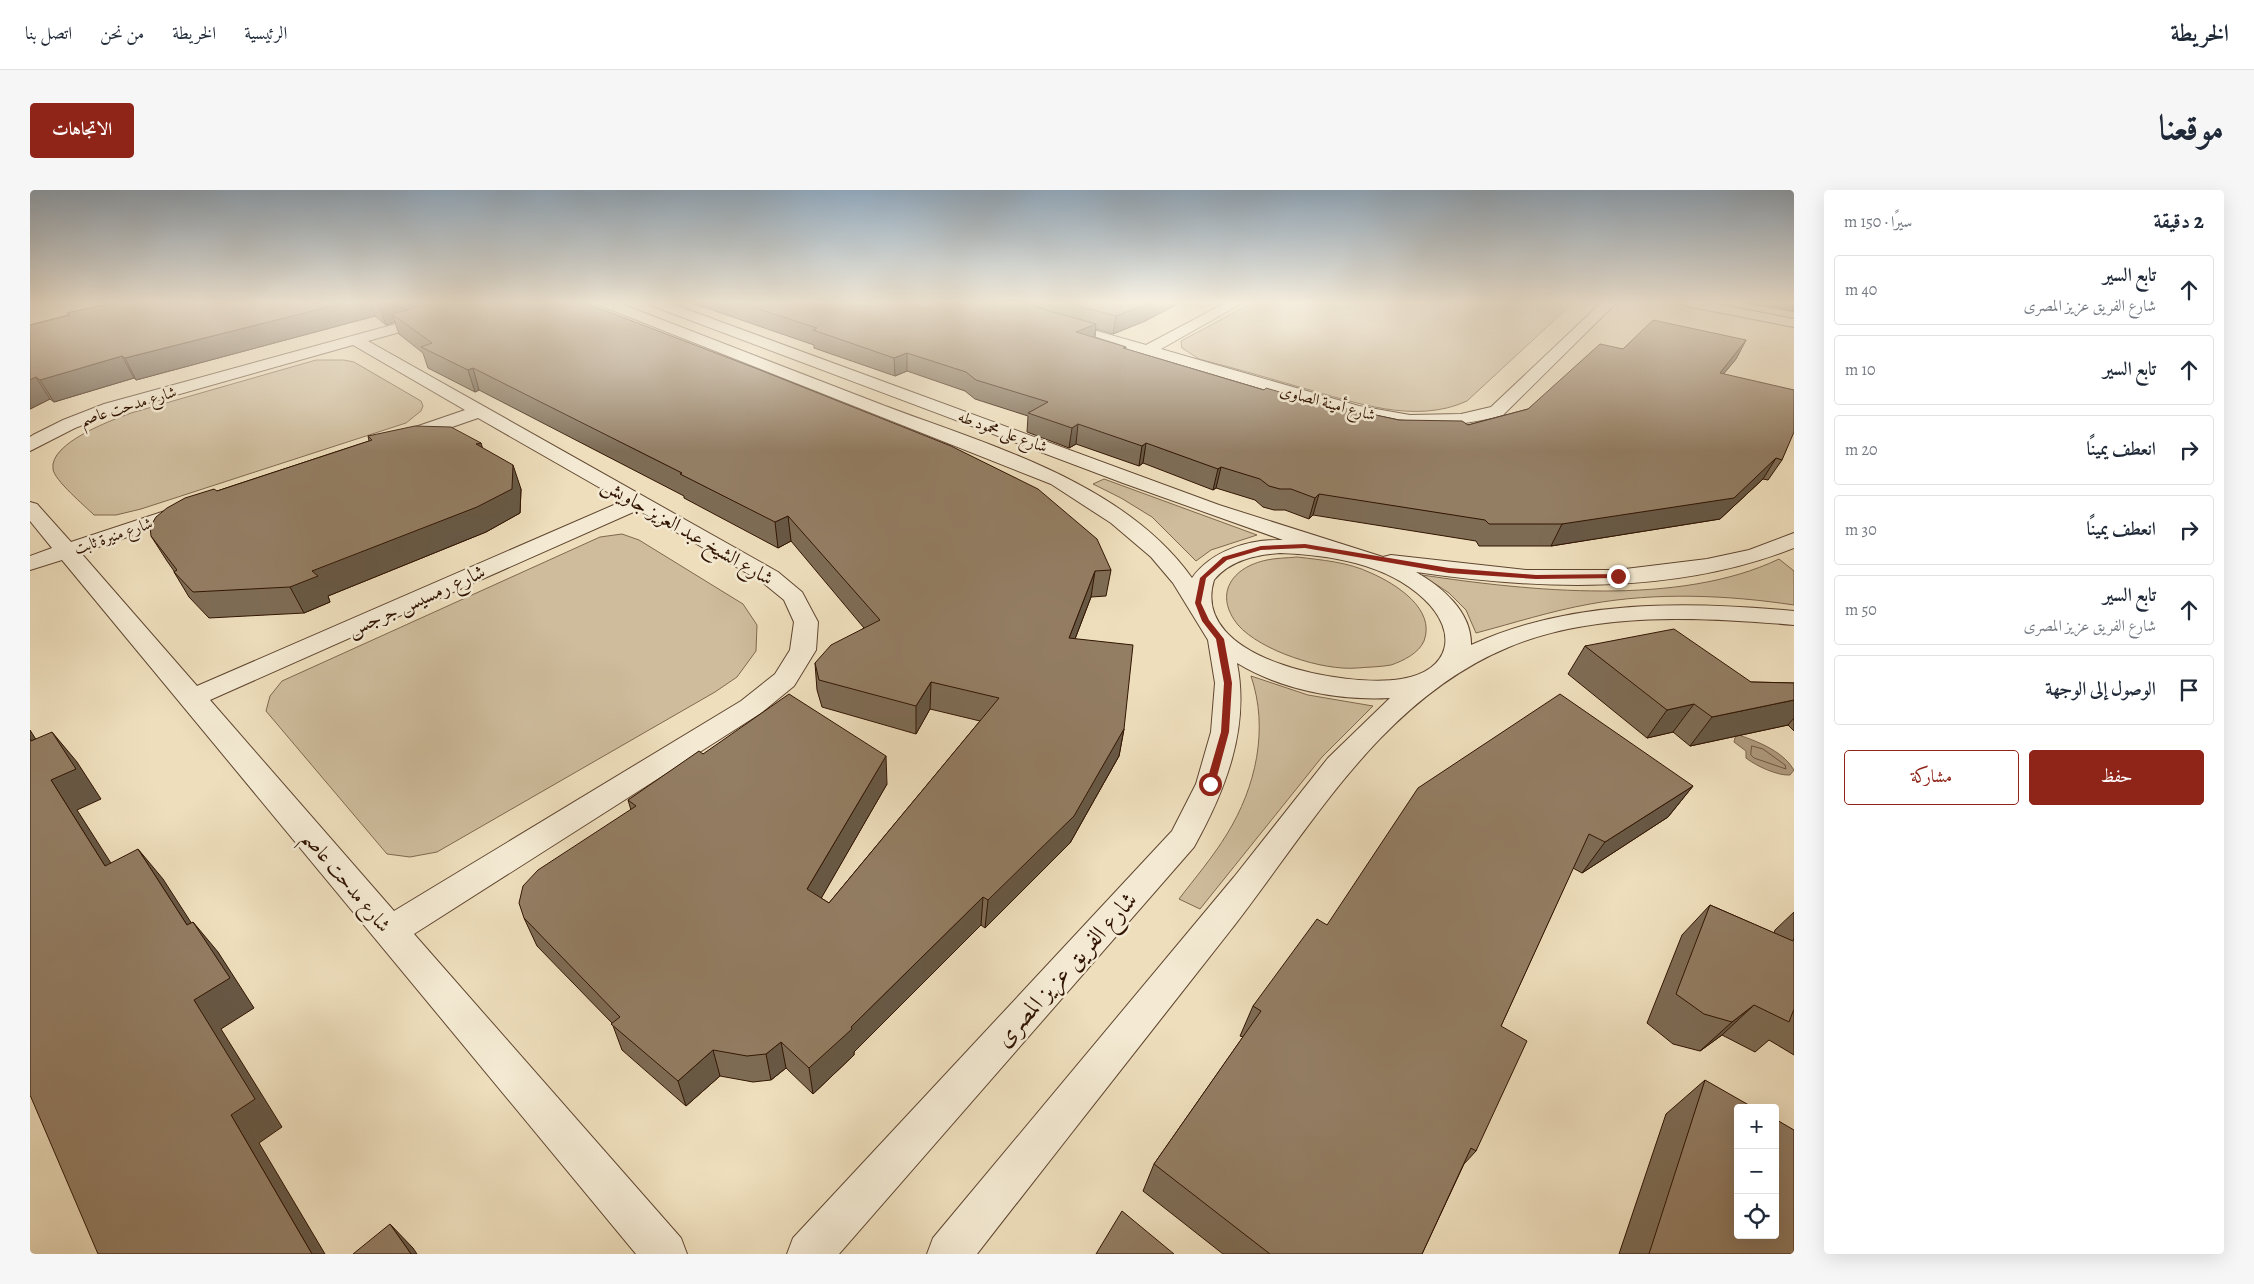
<!DOCTYPE html>
<html lang="ar">
<meta charset="utf-8">
<style>
:root{--surface:#fff;--page:#f6f6f7;--text:#1f2937;--muted:#747a83;--line:#e0e1e3;--accent:#8f2418}
body{margin:0;font-family:Alegreya,Amiri,serif;background:var(--page);color:var(--text);direction:rtl}
.controls{position:absolute;right:15px;bottom:15px;display:grid;overflow:hidden;border-radius:5px;box-shadow:0 5px 20px #0002}
.controls button{width:45px;height:45px;display:grid;place-items:center;padding:0;border:0;border-bottom:1px solid var(--line);background:var(--surface);color:var(--text);font:25px sans-serif}
.stop{position:absolute;width:15px;height:15px;margin:-11px;border:4px solid #8f2418;border-radius:50%;background:#fff}
.stop.end{background:#8f2418;border-color:#fff;box-shadow:0 1px 5px #0008}
.list{margin:0;padding:0;list-style:none}
h2{display:flex;justify-content:space-between;align-items:center;height:65px;margin:0;padding:0 20px;font-size:21px}
h2 small{font-size:16px;font-weight:400;color:var(--muted)}
.list li{display:grid;grid-template-columns:32px 1fr auto;gap:15px;align-items:center;box-sizing:border-box;height:70px;margin:0 10px 10px;padding:0 10px;border:1px solid var(--line);border-radius:5px}
.list b{display:block;font-size:19px;white-space:nowrap}
.list p{margin:0;font-size:16px;white-space:nowrap;color:var(--muted)}
.list em{font-size:16px;font-style:normal;color:var(--muted)}
.actions{display:flex;gap:10px;padding:15px 20px}
.actions a{flex:1;padding:11px 0;border:1px solid var(--accent);border-radius:5px;text-align:center;font-size:18px;color:var(--accent)}
.actions .main{background:var(--accent);color:#fff}
.icon{flex:none;width:28px;height:28px;fill:none;stroke:currentColor;stroke-width:2;stroke-linecap:round;stroke-linejoin:round}
.map{position:relative;flex:none;width:1764px;height:1064px;overflow:hidden;direction:ltr;border-radius:5px}
header{display:flex;align-items:center;gap:30px;box-sizing:border-box;height:70px;padding:0 25px;background:var(--surface);border-bottom:1px solid var(--line)}
header strong{font-size:24px}
nav{display:flex;gap:28px;margin-inline-start:auto;font-size:18px}
.intro{display:flex;align-items:center;justify-content:space-between;box-sizing:border-box;height:120px;padding:0 30px}
h1{margin:0;font-size:35px}
.button{padding:12px 22px;border-radius:5px;background:var(--accent);color:#fff;font-size:18px;font-weight:700}
main{display:flex;gap:30px;padding:0 30px}
aside{flex:1;background:var(--surface);border-radius:5px;box-shadow:0 5px 20px #0002}
.map>svg:first-child{display:block}
</style>
<header>
<strong>الخريطة</strong>
<nav><a>الرئيسية</a><a>الخريطة</a><a>من نحن</a><a>اتصل بنا</a></nav>
</header>
<div class="intro"><h1>موقعنا</h1><a class="button">الاتجاهات</a></div>
<main>
<aside>
<h2>2 دقيقة<small>سيرًا · 150 m</small></h2>
<ul class="list">
<li><svg class="icon" aria-label="ahead" viewBox="0 0 24 24"><path d="M12 20V5M6 11l6-6 6 6"/></svg><div><b>تابع السير</b><p>شارع الفريق عزيز المصرى</p></div><em>40 m</em></li>
<li><svg class="icon" aria-label="ahead" viewBox="0 0 24 24"><path d="M12 20V5M6 11l6-6 6 6"/></svg><div><b>تابع السير</b></div><em>10 m</em></li>
<li><svg class="icon" aria-label="right" viewBox="0 0 24 24"><path d="M7 20v-9h11M14 6l5 5-5 5"/></svg><div><b>انعطف يمينًا</b></div><em>20 m</em></li>
<li><svg class="icon" aria-label="right" viewBox="0 0 24 24"><path d="M7 20v-9h11M14 6l5 5-5 5"/></svg><div><b>انعطف يمينًا</b></div><em>30 m</em></li>
<li><svg class="icon" aria-label="ahead" viewBox="0 0 24 24"><path d="M12 20V5M6 11l6-6 6 6"/></svg><div><b>تابع السير</b><p>شارع الفريق عزيز المصرى</p></div><em>50 m</em></li>
<li><svg class="icon" aria-label="arrive" viewBox="0 0 24 24"><path d="M6 21V4h12l-3 4 3 4H6"/></svg><div><b>الوصول إلى الوجهة</b></div></li>
</ul>
<div class="actions"><a class="main">حفظ</a><a>مشاركة</a></div>
</aside>
<div class="map">
<svg width="1764" height="1064" viewBox="0 0 1764 1064">
<rect width="100%" height="100%" fill="#eedebc"/>
<filter id="stains"><feTurbulence type="fractalNoise" baseFrequency=".004" numOctaves="4"/><feColorMatrix values="0 0 0 0 .2 0 0 0 0 .09 0 0 0 0 .02 0 0 0 .5 -.17"/></filter>
<radialGradient id="worn" r=".72"><stop offset=".6" stop-color="#630" stop-opacity="0"/><stop offset="1" stop-color="#630" stop-opacity=".3"/></radialGradient>
<g fill="#cebc9c" stroke="#80684f">
<path d="M1224,112h320l-107,99c-52,24 -113,1 -164,-13 -35,-10 -69,-20 -104,-29l-17,-11 -1,-7z"/>
<path d="M286,170h28l10,2 67,39 2,5 -2,5 -15,12 -265,86 -25,6h-22c-9,-9 -40,-35 -41,-46 -4,-26 59,-49 78,-56z"/>
<path d="M1074,289l153,56 -46,15 -15,11 -44,-44 -31,-19 -28,-14z"/>
<path d="M592,344l17,6 104,64 14,21 -1,26 -19,26 -22,15 -278,160 -27,5 -23,-3 -121,-143 4,-15 12,-15 318,-144z"/>
<path d="M1267,367c25,3 51,5 74,16 25,11 65,36 53,68 -5,12 -21,20 -33,24 -11,2 -23,2 -34,3 -34,3 -96,-17 -119,-43 -25,-31 -6,-58 29,-65 9,-2 20,-2 30,-3z"/>
<path d="M1749,369l15,12v34c-66,-10 -138,-13 -204,-1 -39,7 -76,19 -114,29l-10,-23 -17,-17 -27,-18c107,16 257,32 357,-16z"/>
<path d="M1221,486l57,19 65,11 -51,51 -122,152 -21,-10c16,-21 34,-42 48,-65 29,-47 42,-105 24,-158z"/>
</g>
<path fill="#ae997d" stroke="#7c644c" d="M1706,544c20,7 46,16 58,36l-4,5c-12,1 -34,-9 -44,-17v-7l-12,-9z"/>
<g fill="none" stroke-linecap="round" stroke-linejoin="round">
<path stroke="#705640" stroke-width="1" d="M1722,556l11,3 22,16 1,4 -32,-11 -3,-3z"/>
<g stroke="#604630" stroke-width="2">
<g id="minor">
<path d="M446,112h22l-2,3 -128,36 410,231 24,20 16,30 -2,28 -22,36 -33,27 -347,221 267,304 6,16h-51l-574,-694 -32,10v-14l22,-8 -22,-27v-19l7,2 34,38 112,-37 7,-2 7,2 3,4 -3,4 -116,40 116,133 426,-185 -145,-83 -72,25h-14l-2,-4 2,-4 73,-25 -112,-65 -237,67 -41,16 -45,23v-14l3,-2 30,-15 41,-16zM608,320l124,72 22,18 10,22 -4,28 -15,24 -34,27 -347,210 -184,-211z"/>
<path d="M1197,112h17l-83,47 198,57 51,9 51,-1 30,-7 111,-105h15l-114,113c-93,27 -172,-6 -261,-32 -63,-19 -126,-37 -189,-56l-2,-3 7,-4 88,25z"/>
<path d="M1649,112h27l88,17v8l-108,-21z"/>
</g>
</g>
<g stroke="#604630" stroke-width="2">
<path id="tertiary" d="M567,112h19c88,34 176,68 264,102 107,41 243,77 312,174 20,-28 58,-39 91,-38l-160,-57 -473,-178 -2,-3h19l552,203 164,52 8,-2 135,15h91l90,-11 42,-9 45,-17v15c-119,47 -254,42 -378,24 26,15 56,40 55,73 100,-46 216,-44 323,-34v14c-90,-8 -200,-14 -285,22 -128,53 -197,179 -279,284 -85,108 -169,215 -253,323h-50l6,-16 301,-361 94,-119 62,-60c-50,3 -109,-8 -153,-35 13,66 -12,128 -43,184l-355,407h-52l6,-16 379,-407 24,-47 15,-52 4,-49 -7,-43 -35,-57 -22,-26 -40,-34 -60,-39 -452,-179zM1250,363c49,2 106,10 144,46 35,33 27,72 -23,80 -53,9 -212,-18 -187,-99 16,-20 42,-25 66,-27z"/>
</g>
<use href="#minor" fill="#f4ead3" fill-rule="evenodd"/>
<use href="#tertiary" fill="#f4ead3" fill-rule="evenodd"/>
</g>
<g fill="#7e6c55" stroke="#311402">
<path d="M87,112h466l528,268 -5,26 -15,1 -16,42 49,90 -5,27 -49,87 -85,85 -4,-3 -127,127v3l-41,39 -27,-26 -15,12 -18,2 -33,-6 -34,30 -64,-56 -10,-27 -75,-77 -13,-28 107,-108 -3,-10 75,-46 184,30 -66,114 8,5 151,-182 -50,-12 -14,25 -94,-27 -5,-17 -2,-27 49,-35 -73,-87 -13,7 -94,-50v-2l-205,-106 -4,2 -47,-24 -5,-15 -24,-19 -4,-12 -9,3 -11,-9 -239,64 -2,-2 -80,24 -4,-3 -20,10v-84l38,-10 -1,-2z"/>
<path d="M659,112h493l-37,19 -32,13 -17,-5 -1,8 31,10v2l138,41 50,12 85,18 69,5 60,-16 95,-60 123,-9 -10,19 -13,15 59,86 -14,20 -5,-1 -43,40 -169,27h-72l-3,-5 -163,-26 -4,4 -24,-9h-11l-11,-3 -8,-7 -39,-12 -3,2 -70,-27 -4,3 -63,-22 -7,4 -42,-16 1,-16 -53,-17 -10,-8 -58,-20 -12,5 -81,-28v-3z"/>
<path d="M1710,112h54v10l-3,-1z"/>
<path d="M338,246l113,7 1,5 39,41 -1,24 -34,19 -158,64 2,6 -26,11 -95,5 -20,-21 -15,-25v-1l-7,-10 -16,-25 66,-45 152,-50z"/>
<path d="M1555,456l166,36 43,1v48l-6,-6 -98,21 -17,-14 -26,6 -79,-64z"/>
<path d="M1663,596l-25,31 -86,56 -9,-5 -72,158 -25,125 -12,13 -42,90h-199l-80,-63 11,-27 89,-127 -3,-1 13,-30 74,-81z"/>
<path d="M1680,715l64,28 1,-3 19,-18v143l-25,-15 -14,12 -33,-17 -22,16 -27,-7 -26,-21 35,-88z"/>
<path d="M1675,890l89,174h-175l47,-140z"/>
</g>
<g fill="#675845" stroke="#311402">
<path d="M318,112h22l5,14 -239,64 -11,-22z"/>
<path d="M360,112h80l-78,12 3,8 -9,3 -7,-20z"/>
<path d="M1122,112h30l-37,19 -32,13 3,-18z"/>
<path d="M1066,134l-2,18 -18,-10z"/>
<path d="M1716,150l-10,19 -27,33 11,-19z"/>
<path d="M877,163v18l-12,5 -1,-18z"/>
<path d="M92,166l12,22 -80,24 -14,-22z"/>
<path d="M443,178l6,22 -4,2 -7,-22z"/>
<path d="M6,187l14,22 -20,10v-29z"/>
<path d="M1048,234l-2,20 -7,4 3,-20z"/>
<path d="M451,253l7,23 -12,-22z"/>
<path d="M1116,253l-3,20 -4,3 3,-20z"/>
<path d="M1746,268l-13,21 -43,40 -169,27 11,-22z"/>
<path d="M483,275l8,24 -1,24 -34,19 -158,64 2,6 -26,11 -14,-26 22,-16z"/>
<path d="M1191,277l-5,21 -3,2 5,-21z"/>
<path d="M1289,304l-6,21 -4,4 6,-21z"/>
<path d="M758,326l3,25 -13,7 -3,-26z"/>
<path d="M1065,381l-4,26 -26,68 4,-27z"/>
<path d="M901,492l-1,27 -14,25v-28z"/>
<path d="M1764,510v18l-6,7 -98,21 22,-29z"/>
<path d="M1664,514l-21,28 -26,6 20,-28z"/>
<path d="M1094,539l-5,27 -49,87 -85,85 3,-28z"/>
<path d="M0,540l26,41 -26,-32z"/>
<path d="M22,542l25,30 24,37 -24,11 55,86 -27,-30 -54,-86z"/>
<path d="M856,566l1,28 -76,132 -4,-27z"/>
<path d="M1663,596l-25,31 -86,56 23,-31z"/>
<path d="M108,659l25,30 49,76 -25,-30z"/>
<path d="M953,707l-2,28 -127,127v3l-41,39 -4,-26z"/>
<path d="M163,732l25,30 36,56 -33,21 61,98 -23,16 66,111h-13l-81,-139 -37,-115z"/>
<path d="M1724,815l-32,30 -22,16 32,-29z"/>
<path d="M751,852l5,26 -15,12 -5,-26z"/>
<path d="M683,860l7,26 -34,30 -8,-25z"/>
<path d="M360,1034l23,24 4,6h-6z"/>
</g>
<g fill="#937d63" stroke="#311402">
<path d="M87,112h231l-223,56 -3,-2 -82,24 -4,-3 -6,3v-55l40,-10 -3,-2z"/>
<path d="M345,112h15l-11,3z"/>
<path d="M407,112h146l177,68 191,76 87,43 59,50 14,31 -16,1 -26,67 64,7 -9,84 -50,87 -86,84 -5,-3 -132,130 1,2 -43,39 -28,-26 -15,12 -19,2 -34,-6 -35,31 -67,-57 9,-7 -96,-99 -5,-15 4,-17 15,-16 98,-64 -8,-6 71,-49 4,3 86,-60 97,62 -79,133 22,14 170,-205 -68,-16 -15,24 -97,-26 -4,-17 16,-18 49,-25 -92,-104 -13,6 -95,-48 2,-1 -209,-105 -5,2 -47,-23 11,-4 -40,-29z"/>
<path d="M707,112h281l78,22 -20,8 50,15 -3,1 141,42 2,-2 48,14 85,18 63,1 6,4 60,-16 72,-65 23,5 30,-29 93,20 -26,33 74,17v42l-12,28 -6,-2 -42,40 -172,26h-73l-4,-4 -166,-26 -4,4 -24,-9h-11l-11,-3 -9,-7 -39,-12 -3,2 -72,-26 -4,3 -64,-22 -6,4 -44,-15 20,-11 -72,-22 -10,-8 -59,-19 -13,5 -81,-28 4,-2z"/>
<path d="M1033,112h89l-36,14z"/>
<path d="M385,236l36,1 30,16 -5,1 37,21 -1,24 -35,18 -165,64 6,5 -28,11 -97,5 -19,-20 3,-2 -26,-34 -1,-9 6,-10 11,-9 18,-10 29,-9 3,2 155,-51 -4,-4z"/>
<path d="M1644,439l77,53 43,1v17l-82,17 -18,-13 -27,6 -82,-64z"/>
<path d="M1530,504l133,92 -88,56 -16,-8 -88,192 26,15 -51,110 -5,-3 -49,106h-152l-116,-90 107,-153 -8,-5 64,-87 10,6 91,-137z"/>
<path d="M22,542l24,37 -25,11 54,86 33,-17 49,76 6,-3 37,56 -36,22 61,99 -24,16 81,139h-214l-68,-159v-356l1,2z"/>
<path d="M1680,715l83,36 1,-3v71l-5,13 -35,-17 -22,17 -28,-8 -28,-20z"/>
<path d="M1675,890l49,28h-16v127h37v-116l19,11v124h-145z"/>
<path d="M1092,1021l52,43h-78z"/>
<path d="M360,1034l21,30h-58z"/>
</g>
<linearGradient id="sky" x2="0" y2="1"><stop stop-color="#91a9bd"/><stop offset="0.43" stop-color="#f7f0e1"/><stop offset="1" stop-color="#f7f0e1" stop-opacity="0"/></linearGradient>
<rect width="1764" height="261" fill="url(#sky)"/>
<path fill="#8f2418" d="M1275,354l144,24 87,7 82,-1 3,2 -3,2 -82,1 -87,-6 -144,-25 -44,2 -34,10 -21,18 -5,25 8,17 15,19 8,44 -3,49 -14,52 -5,3 -3,-1 -1,-2 15,-52 3,-49 -8,-44 -14,-18 -7,-18 5,-25 23,-21 38,-11z"/>
<g text-anchor="middle" stroke-width="5" stroke-linejoin="round" paint-order="stroke">
<g font-size="16" fill="#311402" stroke="#f4ead3">
<text transform="translate(1298 212) rotate(15)" y="6">شارع أمينة الصاوى</text>
<text transform="translate(98 215) rotate(-17)" y="6">شارع مدحت عاصم</text>
<text transform="translate(973 241) rotate(20)" y="6">شارع على محمود طه</text>
<text transform="translate(83 345) rotate(-19)" y="6">شارع منيرة ثابت</text>
</g>
<g font-size="20" fill="#311402" stroke="#f4ead3">
<text transform="translate(658 341) rotate(30)" y="7">شارع الشيخ عبد العزيز جاويش</text>
<text transform="translate(386 410) rotate(-24)" y="7">شارع رمسيس جرجس</text>
<text transform="translate(317 691) rotate(50)" y="7">شارع مدحت عاصم</text>
</g>
<g font-size="24" fill="#311402" stroke="#f4ead3">
<text transform="translate(1036 779) rotate(-48)" y="8">شارع الفريق عزيز المصرى</text>
</g>
</g>
<rect width="100%" height="100%" filter="url(#stains)"/>
<rect width="100%" height="100%" fill="url(#worn)"/>
</svg>
<div class="controls">
<button>+</button>
<button>−</button>
<button><svg class="icon" aria-label="locate" viewBox="0 0 24 24"><circle cx="12" cy="12" r="6"/><path d="M12 2v4M12 18v4M2 12h4M18 12h4"/></svg></button>
</div>
<div class="stop" style="left:1180px;top:594px"></div>
<div class="stop end" style="left:1588px;top:386px"></div>
</div>
</main>
